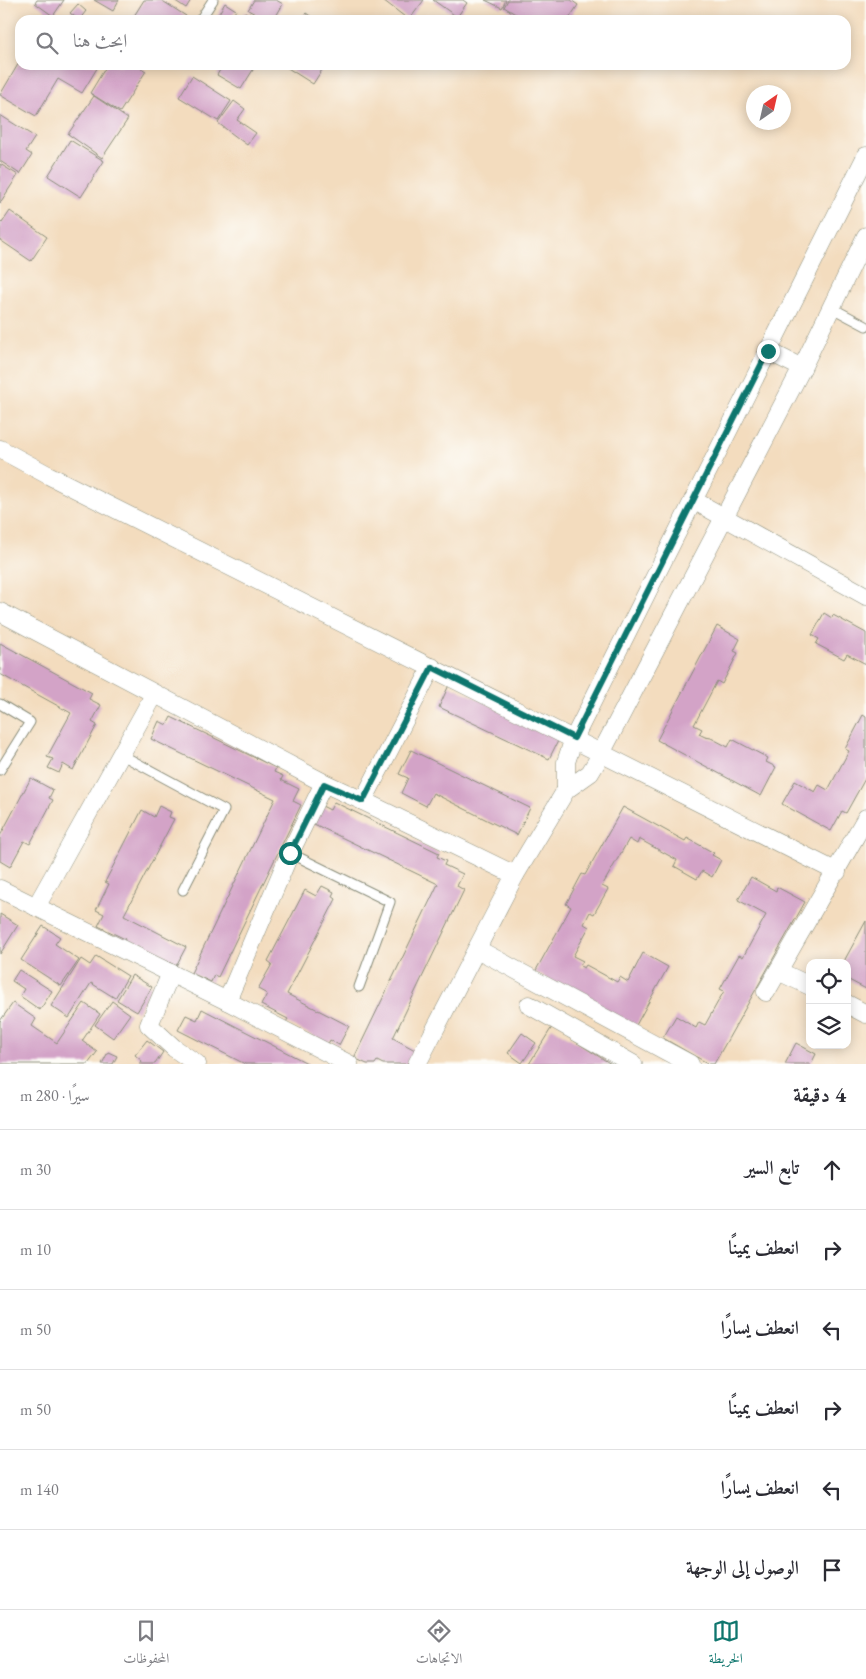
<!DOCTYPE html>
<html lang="ar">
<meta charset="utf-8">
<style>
:root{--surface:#fff;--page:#f7f7f7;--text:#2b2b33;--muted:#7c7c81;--line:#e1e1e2;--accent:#0f766e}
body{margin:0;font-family:"EB Garamond",Amiri,serif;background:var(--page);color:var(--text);direction:rtl}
.controls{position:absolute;right:15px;bottom:15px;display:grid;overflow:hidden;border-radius:10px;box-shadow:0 2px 12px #0003}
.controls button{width:45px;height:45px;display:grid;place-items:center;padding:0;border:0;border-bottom:1px solid var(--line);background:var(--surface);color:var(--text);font:25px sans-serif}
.compass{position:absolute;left:746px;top:85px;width:45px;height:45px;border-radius:50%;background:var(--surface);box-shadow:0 2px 12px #0003;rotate:34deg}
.stop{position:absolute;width:15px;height:15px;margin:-11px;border:4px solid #0f766e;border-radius:50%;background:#fff}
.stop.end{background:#0f766e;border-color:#fff;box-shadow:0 1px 5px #0008}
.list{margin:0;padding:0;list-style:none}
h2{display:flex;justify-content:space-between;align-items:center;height:65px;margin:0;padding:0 20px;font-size:21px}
h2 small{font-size:16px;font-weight:400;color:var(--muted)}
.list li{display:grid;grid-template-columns:32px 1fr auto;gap:15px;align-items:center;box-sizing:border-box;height:80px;padding:0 20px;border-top:1px solid var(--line)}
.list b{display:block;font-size:19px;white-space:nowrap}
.list em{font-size:16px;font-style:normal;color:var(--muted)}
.icon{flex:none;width:28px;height:28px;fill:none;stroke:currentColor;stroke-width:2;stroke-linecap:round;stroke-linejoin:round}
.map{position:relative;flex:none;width:866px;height:1064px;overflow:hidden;direction:ltr}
.search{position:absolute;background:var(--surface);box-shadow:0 2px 12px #0003;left:15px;right:15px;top:15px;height:55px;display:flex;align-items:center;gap:12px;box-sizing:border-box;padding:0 18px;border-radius:15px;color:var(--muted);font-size:19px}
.sheet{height:545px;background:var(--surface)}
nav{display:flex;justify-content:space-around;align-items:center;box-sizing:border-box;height:70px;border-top:1px solid var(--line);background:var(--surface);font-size:14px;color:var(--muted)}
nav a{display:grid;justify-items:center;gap:2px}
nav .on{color:var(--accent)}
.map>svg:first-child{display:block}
</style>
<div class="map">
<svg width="866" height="1064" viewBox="0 0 866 1064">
<rect width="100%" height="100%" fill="#fdfcf7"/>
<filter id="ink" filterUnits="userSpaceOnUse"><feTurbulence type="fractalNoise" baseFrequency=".02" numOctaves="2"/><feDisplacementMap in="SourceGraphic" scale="10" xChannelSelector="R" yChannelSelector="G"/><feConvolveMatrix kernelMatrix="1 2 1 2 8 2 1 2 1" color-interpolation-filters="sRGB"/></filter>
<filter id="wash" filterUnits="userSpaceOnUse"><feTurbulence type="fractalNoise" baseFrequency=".0096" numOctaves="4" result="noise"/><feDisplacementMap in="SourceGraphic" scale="20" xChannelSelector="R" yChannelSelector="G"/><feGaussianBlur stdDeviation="1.12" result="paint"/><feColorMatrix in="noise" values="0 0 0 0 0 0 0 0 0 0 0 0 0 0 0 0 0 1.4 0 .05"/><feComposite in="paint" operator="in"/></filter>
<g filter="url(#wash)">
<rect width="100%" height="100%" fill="#f3dcbe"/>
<g id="blocks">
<g fill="#d3a3c7">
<path d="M37,0h27l-11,16 -18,-13z"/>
<path d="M94,0h25l-6,11z"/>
<path d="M144,0h17l25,16 -2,4h-43l-7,-4z"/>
<path d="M174,0h17l-5,8z"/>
<path d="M254,0h22l7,4 -9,16h-8l-18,-10z"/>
<path d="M383,0h41l-15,20z"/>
<path d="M433,0h30l4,3 -10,14z"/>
<path d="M485,0h21l-4,8z"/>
<path d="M508,0h63l7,5 -10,15h-43l-21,-13z"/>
<path d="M225,3l11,7 -6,10h-15z"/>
<path d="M78,4l8,7 -7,9 -9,-7z"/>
<path d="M245,12l13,8h-18z"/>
<path d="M306,13l10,7h-16z"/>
<path d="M20,61v4h79l-17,28 -24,-14 -22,37 -36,-21z"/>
<path d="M107,65h29l10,6 -26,41 -30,-19z"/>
<path d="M223,65h33l-15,24 -24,-14z"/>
<path d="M283,65h42l-12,19z"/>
<path d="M192,76l39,25 -13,20 -39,-24z"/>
<path d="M94,96l34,23 -26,39 -34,-24z"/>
<path d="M234,101l11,8 -8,11 19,13 -9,12 -29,-22z"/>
<path d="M0,115l35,22 -9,14 6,4 -12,19 -20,-13z"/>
<path d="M70,140l34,21 -23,36 -33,-21z"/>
<path d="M0,164l18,11 -18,28z"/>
<path d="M10,211l37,26 -16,24 -31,-21v-19l2,2z"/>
<path d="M824,613l8,5 1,-3 33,18v31l-19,-10 -3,5 -28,-15 3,-5 -7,-4z"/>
<path d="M717,626l23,13 -6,12 4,2 -16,31 -5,-3 -23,44 8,4 -3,5 6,3 6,1 17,9 4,-8 36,19 -2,4 10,5 -15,29 -104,-56z"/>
<path d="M0,643l92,50 -3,6 12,6 -9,17 5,3 -24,45 -10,-6 -4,9 -11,-5 5,-9 -6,-2 24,-44 -71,-39z"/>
<path d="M449,685l111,52 -11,22 -110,-52z"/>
<path d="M863,715l3,2v60l-20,36 -4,-2 -11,20 -49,-27 13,-23 20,11 4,-7 9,5 21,-39 -4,-2z"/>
<path d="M171,717l105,51 -2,4 9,4 -2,4 18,9 -6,12 8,4 -83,172 -4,-2 -3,7 -20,-9 84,-174 -124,-60 8,-18 8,4z"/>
<path d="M411,750l119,58 -13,27 -84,-42 -7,13 -25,-13 7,-15 -9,-4z"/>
<path d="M31,778l22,12 -4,8 4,2 -23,44 -6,-3 -14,26 -10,-6v-25z"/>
<path d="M334,802l105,51 -2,4 9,4 -2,4 19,9 -6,12 7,4 -71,148 22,12 -8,14h-24l-6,-3 -2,3h-8l-13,-6 84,-174 -124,-60 8,-18 8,4z"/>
<path d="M159,806l12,6 -2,5 5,2 -50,96 62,32 -10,19 -9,-5 -1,4 -43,-22 2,-4 -27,-13 6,-12 -8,-4 13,-26 -4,-2 37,-72 12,7z"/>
<path d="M623,807l62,34 2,-3 27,15 -2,2 9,5 -9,17 -10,-6 -5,8 -23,-13 3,-6 -38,-21 -2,5 -8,-5 -27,47 6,3 -14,25 -4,-2 -6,12 5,3 -16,29 10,5 -3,5 4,2 2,-3 31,17 3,-5 8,5 15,-29 25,14 -33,60 -100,-55 36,-65 -5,-3 16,-30 3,1z"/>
<path d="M751,877l25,14 1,-4 28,15 -91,162h-5l-46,-26 13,-22 20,12 3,-6 6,3 19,-34 -4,-2 19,-34 4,2 23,-42 -28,-15z"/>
<path d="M322,886l12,6 -2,4 4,3 -49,95 62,32 -10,19 -9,-5 -2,4 -42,-22 2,-3 -27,-14 6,-11 -9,-5 14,-25 -4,-3 37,-71 11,6z"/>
<path d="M0,914l18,11 -18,29z"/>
<path d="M866,921v68l-19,-10v-16h-4z"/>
<path d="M43,926l17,11 -5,7 24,16 -18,26 -40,-26z"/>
<path d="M96,956l32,20 -13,22 -24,-15 -22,35 -18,-12 30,-47 9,6z"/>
<path d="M19,970l33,21 -12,19 -20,-14 4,-7 -12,-8z"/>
<path d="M132,975l20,12 -15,25 -20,-12z"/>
<path d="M112,1001l18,13 -17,24 -18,-13z"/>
<path d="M13,1003l23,16 -4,7 25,17 27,-40 16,11 -18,27 15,11 -9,12h-88v-43z"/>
<path d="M202,1009l107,55h-64l-67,-34 8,-15 11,5z"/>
<path d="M552,1027l59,37h-82z"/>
<path d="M522,1033l14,10 -14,20 -14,-10z"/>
<path d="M147,1040l16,12 -8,12h-15l2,-3 -7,-6z"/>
<path d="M796,1043l20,11 -5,10h-26z"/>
<path d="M108,1052l9,4 -4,8h-11z"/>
</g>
</g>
</g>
<g filter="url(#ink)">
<use href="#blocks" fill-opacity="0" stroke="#898c79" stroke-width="1"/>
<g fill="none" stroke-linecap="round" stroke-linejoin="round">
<g stroke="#898c79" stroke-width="11">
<g id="lane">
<path d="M200,20l13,-20"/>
<path d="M832,308l34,18"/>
<path d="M0,704l30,18 -30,48"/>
<path d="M122,755l102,55 -41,80"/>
<path d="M290,853l100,49 -31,85"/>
</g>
</g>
<g stroke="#898c79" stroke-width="19">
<g id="street">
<path d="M768,351l34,17"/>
<path d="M0,449l48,26 789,397"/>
<path d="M693,500l173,96"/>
<path d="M0,612l324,171 39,18 152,74"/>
<path d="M566,790v-28l8,-24 292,-582"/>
<path d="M363,801l69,-134"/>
<path d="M0,889l227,112 122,63"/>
<path d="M36,907l118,-212"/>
<path d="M477,949l213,115"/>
<path d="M778,971l32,15"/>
<path d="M171,973l-22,52 25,23 23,16"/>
<path d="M766,992l100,-174"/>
<path d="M227,1001l63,-148 34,-70"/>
<path d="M847,1004l19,10"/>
<path d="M529,1005l104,59"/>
<path d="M417,1064l98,-189 51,-85 24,-17 6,-10 206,-395 64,-132"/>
</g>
</g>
<use href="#lane" stroke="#fff" stroke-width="9"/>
<use href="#street" stroke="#fff" stroke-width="18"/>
</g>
</g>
<g fill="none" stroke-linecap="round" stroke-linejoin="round" filter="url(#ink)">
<path stroke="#0f766e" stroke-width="6" d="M290,853l34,-69 39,17 69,-134 142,71 194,-387"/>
</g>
</svg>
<div class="controls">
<button><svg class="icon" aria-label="locate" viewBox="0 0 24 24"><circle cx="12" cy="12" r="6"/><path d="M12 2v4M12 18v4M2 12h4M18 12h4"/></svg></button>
<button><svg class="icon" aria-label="layers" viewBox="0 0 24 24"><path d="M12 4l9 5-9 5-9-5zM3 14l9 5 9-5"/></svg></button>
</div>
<svg class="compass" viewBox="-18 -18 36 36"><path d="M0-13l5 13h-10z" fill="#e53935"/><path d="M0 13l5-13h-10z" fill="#7c7c81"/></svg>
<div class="stop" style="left:290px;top:853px"></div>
<div class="stop end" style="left:768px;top:351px"></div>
<div class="search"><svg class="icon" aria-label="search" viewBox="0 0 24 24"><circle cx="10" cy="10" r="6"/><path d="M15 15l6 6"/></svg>ابحث هنا</div>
</div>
<section class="sheet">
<h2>4 دقيقة<small>سيرًا · 280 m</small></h2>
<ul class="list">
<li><svg class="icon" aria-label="ahead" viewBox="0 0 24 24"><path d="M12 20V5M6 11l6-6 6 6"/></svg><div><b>تابع السير</b></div><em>30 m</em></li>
<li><svg class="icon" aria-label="right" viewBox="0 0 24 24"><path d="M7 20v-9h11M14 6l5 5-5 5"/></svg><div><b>انعطف يمينًا</b></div><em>10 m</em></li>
<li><svg class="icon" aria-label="left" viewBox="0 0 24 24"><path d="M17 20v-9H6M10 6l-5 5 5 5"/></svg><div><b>انعطف يسارًا</b></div><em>50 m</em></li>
<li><svg class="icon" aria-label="right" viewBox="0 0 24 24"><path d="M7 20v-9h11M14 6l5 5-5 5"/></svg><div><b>انعطف يمينًا</b></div><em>50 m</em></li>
<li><svg class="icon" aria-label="left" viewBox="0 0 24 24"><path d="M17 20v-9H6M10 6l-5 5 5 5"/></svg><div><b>انعطف يسارًا</b></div><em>140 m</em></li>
<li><svg class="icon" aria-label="arrive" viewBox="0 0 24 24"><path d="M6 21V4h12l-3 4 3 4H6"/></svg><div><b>الوصول إلى الوجهة</b></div></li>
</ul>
</section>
<nav>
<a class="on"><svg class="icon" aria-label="map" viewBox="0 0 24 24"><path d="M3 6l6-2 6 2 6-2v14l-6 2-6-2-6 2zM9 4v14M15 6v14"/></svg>الخريطة</a>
<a><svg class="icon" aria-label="directions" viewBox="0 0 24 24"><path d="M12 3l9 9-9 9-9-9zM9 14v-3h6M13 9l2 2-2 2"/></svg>الاتجاهات</a>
<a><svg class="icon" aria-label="saved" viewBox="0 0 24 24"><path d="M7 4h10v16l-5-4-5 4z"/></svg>المحفوظات</a>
</nav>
